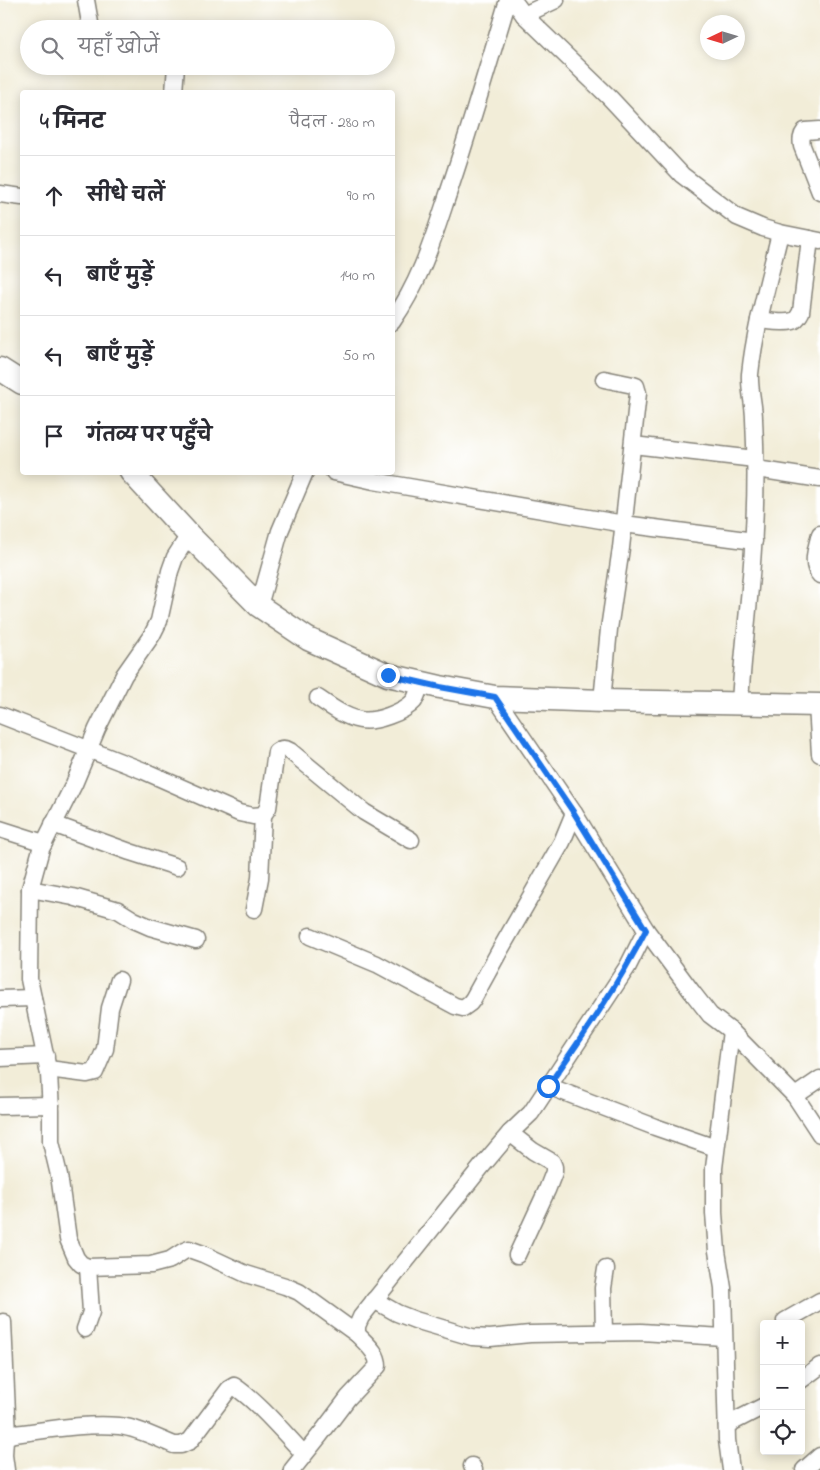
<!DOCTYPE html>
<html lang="hi">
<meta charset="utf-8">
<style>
:root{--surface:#fff;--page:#f2f2f3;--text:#2b2b33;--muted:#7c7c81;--line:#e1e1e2}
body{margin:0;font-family:"Indie Flower","Playpen Sans Deva",sans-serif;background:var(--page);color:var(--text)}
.controls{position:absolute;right:15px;bottom:15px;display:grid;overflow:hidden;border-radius:5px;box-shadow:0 2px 12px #0003}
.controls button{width:45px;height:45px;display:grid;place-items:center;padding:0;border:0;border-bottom:1px solid var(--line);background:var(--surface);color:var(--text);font:25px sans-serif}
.compass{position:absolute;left:700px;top:15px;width:45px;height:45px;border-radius:50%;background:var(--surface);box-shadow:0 2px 12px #0003;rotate:266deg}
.stop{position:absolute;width:15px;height:15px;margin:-11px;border:4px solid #1a73e8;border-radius:50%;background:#fff}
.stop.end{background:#1a73e8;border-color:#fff;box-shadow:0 1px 5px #0008}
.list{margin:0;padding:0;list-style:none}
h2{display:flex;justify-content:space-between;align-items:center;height:65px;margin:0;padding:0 20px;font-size:21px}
h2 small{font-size:16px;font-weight:400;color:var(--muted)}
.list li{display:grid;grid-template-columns:32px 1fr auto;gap:15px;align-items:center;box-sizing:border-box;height:80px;padding:0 20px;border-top:1px solid var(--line)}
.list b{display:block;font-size:19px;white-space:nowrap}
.list em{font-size:16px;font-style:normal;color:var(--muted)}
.icon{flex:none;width:28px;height:28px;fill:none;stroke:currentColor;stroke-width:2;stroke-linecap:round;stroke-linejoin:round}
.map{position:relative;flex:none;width:820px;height:1470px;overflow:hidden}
.search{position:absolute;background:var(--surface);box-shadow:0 2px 12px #0003;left:20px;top:20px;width:375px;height:55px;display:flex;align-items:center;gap:12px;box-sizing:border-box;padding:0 18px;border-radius:28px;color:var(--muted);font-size:19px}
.panel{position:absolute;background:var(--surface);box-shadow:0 2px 12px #0003;left:20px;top:90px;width:375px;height:385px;border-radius:5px}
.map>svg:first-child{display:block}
</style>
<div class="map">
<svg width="820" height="1470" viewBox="0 0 820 1470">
<rect width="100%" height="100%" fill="#fff"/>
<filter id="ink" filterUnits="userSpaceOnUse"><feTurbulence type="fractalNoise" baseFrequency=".02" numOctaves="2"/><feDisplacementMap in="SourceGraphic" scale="10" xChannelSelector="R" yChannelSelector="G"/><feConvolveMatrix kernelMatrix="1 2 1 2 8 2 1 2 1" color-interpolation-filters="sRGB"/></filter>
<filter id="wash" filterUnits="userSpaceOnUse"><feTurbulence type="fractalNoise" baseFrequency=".0096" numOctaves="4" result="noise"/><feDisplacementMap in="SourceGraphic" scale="20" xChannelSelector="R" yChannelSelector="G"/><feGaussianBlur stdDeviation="1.12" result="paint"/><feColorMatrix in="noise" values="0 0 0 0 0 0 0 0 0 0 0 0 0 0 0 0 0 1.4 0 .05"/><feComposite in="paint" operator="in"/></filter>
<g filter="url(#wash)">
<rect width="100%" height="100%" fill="#f2edd8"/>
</g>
<g filter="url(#ink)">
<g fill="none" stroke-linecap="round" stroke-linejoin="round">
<g stroke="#87847a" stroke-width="19">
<g id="street">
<path d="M86,0l4,23"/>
<path d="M513,0l11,15 86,83 72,77 55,42 26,11 17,5 40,8"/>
<path d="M524,15l32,-15"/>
<path d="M174,92l2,-26"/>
<path d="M820,130l-15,1c-4,5 -4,9 -3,15l18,46"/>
<path d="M0,194l22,3"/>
<path d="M759,320c10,1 24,4 34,1 4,-1 6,-6 8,-9l9,-73"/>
<path d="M392,322c28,-40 40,-80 55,-125 22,-65 41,-131 61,-197"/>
<path d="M633,445l122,14"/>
<path d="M756,469l64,10"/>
<path d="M334,472l40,9 250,43 130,17"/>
<path d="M820,534c-3,12 -10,31 0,41"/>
<path d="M189,535l-14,22 -5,14 -11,50 -7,14 -28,40 -27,54 -23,55 -33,65 -11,40 -1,90 20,95 2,37v31l8,33 9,64 8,19 5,6 7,3 63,-2 19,-5 14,-9 5,-2 14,5 43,20 39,12 14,6 58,42"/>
<path d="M259,606l21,-75 25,-59"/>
<path d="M495,697l79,116 72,117 46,62 18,23 21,16 64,65 25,38"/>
<path d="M318,698c13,9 27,19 42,22 15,3 44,-8 54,-19 3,-5 5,-12 7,-18"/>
<path d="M602,701l7,-72 12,-81 17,-155 -2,-7 -3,-1 -29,-6"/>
<path d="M740,703c3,-58 12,-116 14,-174 2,-37 2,-73 0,-110 0,-15 -5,-30 -4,-45 5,-47 19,-94 30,-141"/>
<path d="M817,705l3,49"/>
<path d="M0,715l144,56 95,42 14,3 10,-1 5,-7 8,-56c5,-4 9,-4 14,-1l74,61 47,28"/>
<path d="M53,824l77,28 47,15"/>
<path d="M0,829l44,14"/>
<path d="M30,889l43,8 45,13 16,10 16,7 46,13"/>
<path d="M254,909l6,-31 3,-63"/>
<path d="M310,936l67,28 78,42 8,2 7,-5 3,-4 27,-49 62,-108 12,-29"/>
<path d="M0,999l33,-1"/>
<path d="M731,1031l-17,137v45l3,38 6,37 4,152 4,30"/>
<path d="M0,1058l46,-2"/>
<path d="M48,1069l39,5 8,-2 10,-23 5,-41 9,-28"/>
<path d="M548,1086l107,41 61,21"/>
<path d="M795,1096l25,-17"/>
<path d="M0,1106l51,-1"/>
<path d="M510,1133l23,18 19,11 2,5v5l-7,18 -30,65"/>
<path d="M374,1300l23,13 18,7 57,17 18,1 40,-4 111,-2 82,5"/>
<path d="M785,1321l35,-20"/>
<path d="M3,1322l5,114"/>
<path d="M85,1329l6,-17 -3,-45"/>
<path d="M604,1333l-1,-45 3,-19"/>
<path d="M801,1380l19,-14"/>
<path d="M727,1425l37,-19"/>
<path d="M472,1466l2,4"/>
<path d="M6,1470l-2,-15 1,-16 3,-3 6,-2c34,-4 70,-11 105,-8 19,2 38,12 55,19h7l9,-4 39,-52 5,-3c24,16 50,47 70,68"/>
<path d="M292,1470l28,-35 28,-37 30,-32c0,-14 -12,-22 -21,-32v-8l4,-9 121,-151 28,-33 21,-20 97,-147 18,-36"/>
<path d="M804,1470l16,-14"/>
</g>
</g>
<g stroke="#87847a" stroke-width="25">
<g id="secondary">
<path d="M0,369l22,14"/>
<path d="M131,472l58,63 70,71 49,33 80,36 52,12 55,10 107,4 218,4"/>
</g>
</g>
<use href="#street" stroke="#fff" stroke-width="16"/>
<use href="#secondary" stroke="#fff" stroke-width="22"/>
</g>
</g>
<g fill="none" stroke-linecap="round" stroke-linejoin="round" filter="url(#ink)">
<path stroke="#1a73e8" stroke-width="6" d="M388,675l52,12 55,10 79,116 72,117c-28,55 -63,106 -98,156"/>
</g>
</svg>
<div class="controls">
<button>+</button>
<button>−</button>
<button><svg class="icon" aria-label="locate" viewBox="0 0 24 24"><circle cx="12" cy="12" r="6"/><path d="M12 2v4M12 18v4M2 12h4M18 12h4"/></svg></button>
</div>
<svg class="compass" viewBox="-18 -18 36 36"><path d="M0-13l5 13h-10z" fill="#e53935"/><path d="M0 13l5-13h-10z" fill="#7c7c81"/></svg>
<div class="stop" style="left:548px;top:1086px"></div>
<div class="stop end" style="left:388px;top:675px"></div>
<div class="search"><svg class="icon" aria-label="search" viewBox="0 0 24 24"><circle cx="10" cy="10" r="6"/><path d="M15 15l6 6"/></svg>यहाँ खोजें</div>
<section class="panel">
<h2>4 मिनट<small>पैदल · 280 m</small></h2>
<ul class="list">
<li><svg class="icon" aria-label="ahead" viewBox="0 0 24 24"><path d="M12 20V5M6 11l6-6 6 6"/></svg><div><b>सीधे चलें</b></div><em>90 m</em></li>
<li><svg class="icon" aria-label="left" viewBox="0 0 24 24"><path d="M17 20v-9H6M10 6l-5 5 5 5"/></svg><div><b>बाएँ मुड़ें</b></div><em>140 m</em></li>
<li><svg class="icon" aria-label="left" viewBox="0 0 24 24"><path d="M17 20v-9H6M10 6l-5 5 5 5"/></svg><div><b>बाएँ मुड़ें</b></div><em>50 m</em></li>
<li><svg class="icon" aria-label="arrive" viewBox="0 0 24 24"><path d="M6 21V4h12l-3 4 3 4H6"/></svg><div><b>गंतव्य पर पहुँचे</b></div></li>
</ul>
</section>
</div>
